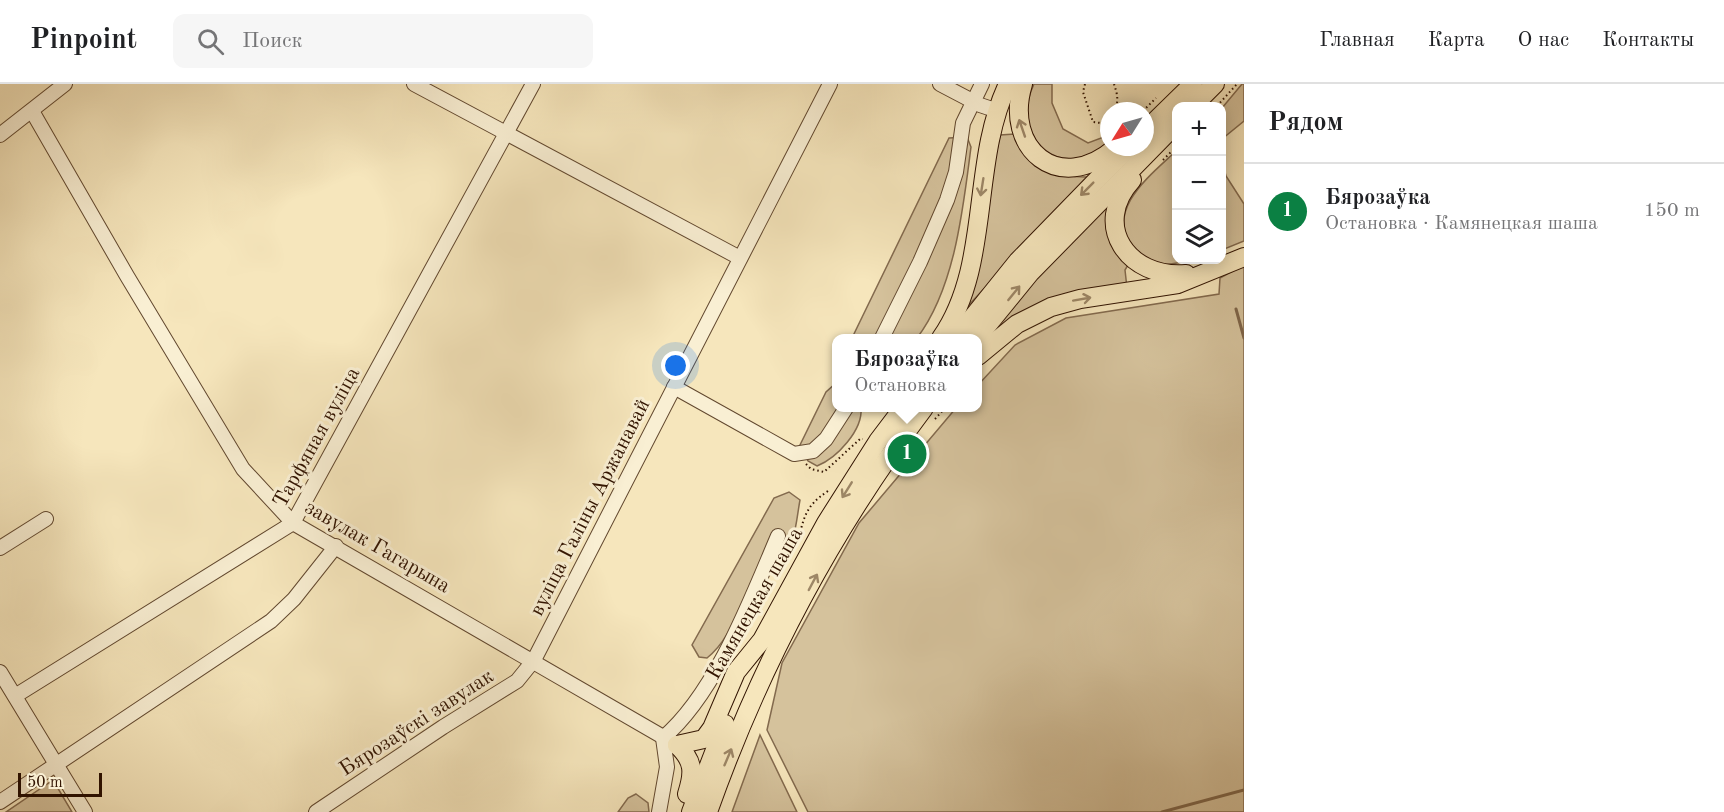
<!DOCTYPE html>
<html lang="ru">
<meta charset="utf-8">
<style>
:root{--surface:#fff;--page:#f6f6f6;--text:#202124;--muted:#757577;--line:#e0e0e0;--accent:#0b8043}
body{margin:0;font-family:"Old Standard TT",serif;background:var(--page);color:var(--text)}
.controls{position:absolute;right:18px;top:18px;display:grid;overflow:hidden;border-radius:12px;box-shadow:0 3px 15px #0003}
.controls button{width:54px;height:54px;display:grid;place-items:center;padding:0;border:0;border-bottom:2px solid var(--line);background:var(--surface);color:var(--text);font:30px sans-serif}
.compass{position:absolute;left:1100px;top:18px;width:54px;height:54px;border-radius:50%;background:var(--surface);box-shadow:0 3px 15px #0003;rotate:233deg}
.scale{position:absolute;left:18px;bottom:15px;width:84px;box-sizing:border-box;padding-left:6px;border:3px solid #311300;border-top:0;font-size:16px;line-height:21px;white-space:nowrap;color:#311300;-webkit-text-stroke:4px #f9efd3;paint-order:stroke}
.you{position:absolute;left:676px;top:282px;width:21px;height:21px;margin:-15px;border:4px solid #fff;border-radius:50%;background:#1a73e8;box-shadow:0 0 0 9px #1a73e833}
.badge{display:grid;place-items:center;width:39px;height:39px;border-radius:50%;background:var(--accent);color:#fff;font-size:20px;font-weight:700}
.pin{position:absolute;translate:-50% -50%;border:3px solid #fff;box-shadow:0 2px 6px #0006}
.popup{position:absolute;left:832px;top:250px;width:150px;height:78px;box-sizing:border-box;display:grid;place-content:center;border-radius:12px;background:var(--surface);filter:drop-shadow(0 2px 4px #0005);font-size:20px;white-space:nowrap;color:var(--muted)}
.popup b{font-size:22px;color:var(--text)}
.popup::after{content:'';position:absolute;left:50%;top:100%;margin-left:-12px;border:12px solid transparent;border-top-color:var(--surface)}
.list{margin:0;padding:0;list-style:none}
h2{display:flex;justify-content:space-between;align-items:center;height:78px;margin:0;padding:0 24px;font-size:26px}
h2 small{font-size:20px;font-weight:400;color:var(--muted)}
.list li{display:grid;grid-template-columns:39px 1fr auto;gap:18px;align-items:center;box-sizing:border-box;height:96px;padding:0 24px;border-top:2px solid var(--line)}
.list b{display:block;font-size:22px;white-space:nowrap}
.list p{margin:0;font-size:20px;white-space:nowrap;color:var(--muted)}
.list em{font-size:20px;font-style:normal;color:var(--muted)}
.icon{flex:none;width:33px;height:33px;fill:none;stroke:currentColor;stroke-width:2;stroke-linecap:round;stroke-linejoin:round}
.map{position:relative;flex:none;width:1244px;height:728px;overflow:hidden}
header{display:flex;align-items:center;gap:36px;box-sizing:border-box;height:84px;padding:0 30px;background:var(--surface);border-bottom:2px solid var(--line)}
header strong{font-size:28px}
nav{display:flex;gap:33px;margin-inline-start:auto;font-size:21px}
.search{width:420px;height:54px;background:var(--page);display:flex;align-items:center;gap:15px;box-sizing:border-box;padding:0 21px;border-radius:12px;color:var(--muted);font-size:22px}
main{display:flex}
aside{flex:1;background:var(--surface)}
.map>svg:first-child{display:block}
</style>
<header>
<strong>Pinpoint</strong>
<div class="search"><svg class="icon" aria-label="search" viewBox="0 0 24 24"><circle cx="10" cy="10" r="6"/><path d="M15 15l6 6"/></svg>Поиск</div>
<nav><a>Главная</a><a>Карта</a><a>О нас</a><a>Контакты</a></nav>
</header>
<main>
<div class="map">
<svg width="1244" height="728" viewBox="0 0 1244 728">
<rect width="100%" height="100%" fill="#f6e6bc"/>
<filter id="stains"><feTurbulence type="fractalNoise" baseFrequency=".00333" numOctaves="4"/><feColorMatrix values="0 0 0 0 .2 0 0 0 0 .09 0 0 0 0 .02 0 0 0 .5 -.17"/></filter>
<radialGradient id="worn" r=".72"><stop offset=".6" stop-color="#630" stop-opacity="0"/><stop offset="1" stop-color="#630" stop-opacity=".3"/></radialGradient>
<g fill="#d5c29c" stroke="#836a4e" stroke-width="1.5">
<path d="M1034,0h18v19l11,26 25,14 21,-8v6c-46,45 -101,-3 -75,-57z"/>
<path d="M1242,0h2v37l-22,18v-31z"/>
<path d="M1015,50c27,29 31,44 74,43l-124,132 35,-174z"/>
<path d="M967,53l4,10c-8,62 -16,141 -54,191h-65l97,-200z"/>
<path d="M1176,67v109h21l-40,6c-7,-5 -18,-10 -23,-17 -32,-38 18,-75 42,-98z"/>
<path d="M1222,77l4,15 18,28v37l-22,9z"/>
<path d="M1109,120l19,61 -3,5 2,18 -103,24 -35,21 58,-69z"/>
<path d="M1244,181v547h-436l-41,-82 15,-67 77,-140 97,-115h22v-23l37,-40 51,-27 153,-24 1,-16z"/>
<path d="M836,299v25h25c2,22 -24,50 -44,58l-9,-5 -8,-16 26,-53z"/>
<path d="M789,408l11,8c-4,21 -4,45 -20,61 -7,8 -21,9 -26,18 -16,28 -22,59 -47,79l-8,-1 -7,-12 82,-147z"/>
<path d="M760,651l37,77h-65z"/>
<path d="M53,696l19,32h-66z"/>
<path d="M636,710l12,9 1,9h-31l10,-14z"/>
</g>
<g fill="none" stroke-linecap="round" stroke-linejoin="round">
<g stroke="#7f664a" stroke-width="3">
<path d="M1236,225l8,29"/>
<path d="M1162,728l82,-22"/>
</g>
<g stroke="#62482f" stroke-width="16">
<g id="minor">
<path d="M414,0l326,174"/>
<path d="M940,0l40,21 18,6"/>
<path d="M32,27l95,165 116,193 50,54 384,222"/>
<path d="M0,51l65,-51"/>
<path d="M882,254l38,-76 27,-62 9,-28 7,-49 19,-39"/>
<path d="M674,303l120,67 19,-3 13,-12 20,-31"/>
<path d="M0,464l46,-29"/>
<path d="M0,588l85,140"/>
<path d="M15,612l278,-173 240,-439"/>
<path d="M0,718l271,-181 23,-22 42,-53"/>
<path d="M316,728l127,-85 74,-46 17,-21 296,-576"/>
<path d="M659,728l8,-45 -4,-29c53,-45 88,-139 115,-202"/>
</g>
</g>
<g stroke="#311300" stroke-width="20">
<g id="major">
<path d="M1023,0c-20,65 36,112 92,64"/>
<path d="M1193,22l22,-22"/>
<path d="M1145,47l48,-47"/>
<path d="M1132,96c-41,45 -4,99 54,94"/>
<path d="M941,254c51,-73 29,-175 67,-254"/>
<path d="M956,254l62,-77 111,-114"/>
<path d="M977,254l53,-65 146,-149"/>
<path d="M978,272l39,-32 34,-17 29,-8 98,-15 66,-27"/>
<path d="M677,661l27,-6 8,-11 24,-56 26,-32 64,-117 52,-82 25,-33"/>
<path d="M677,661c17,16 17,27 10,49"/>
<path d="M691,728l34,-88"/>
<path d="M708,728c51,-144 124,-282 216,-404"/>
</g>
</g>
<g stroke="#311300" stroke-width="2" stroke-dasharray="1.5 3" stroke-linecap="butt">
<path d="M1085,0l-2,8 10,30 8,1 8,-7"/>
<path d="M1217,22l20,-22"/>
<path d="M1113,27c7,-8 4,-18 1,-27"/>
<path d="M1143,27l13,-13"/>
<path d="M1163,76l13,-13"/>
<path d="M935,335l10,-11"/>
<path d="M806,380l5,5 13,3 36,-33h3"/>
<path d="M797,461c7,-27 7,-38 31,-54"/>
</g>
<use href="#minor" stroke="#f9efd3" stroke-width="14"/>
<use href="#major" stroke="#f6e6bc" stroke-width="18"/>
</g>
<defs><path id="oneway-shaft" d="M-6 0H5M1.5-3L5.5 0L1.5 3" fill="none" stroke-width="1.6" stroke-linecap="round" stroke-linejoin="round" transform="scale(1.5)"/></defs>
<g stroke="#9d8767">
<use href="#oneway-shaft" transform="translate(1022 44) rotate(-109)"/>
<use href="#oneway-shaft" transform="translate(982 103) rotate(99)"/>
<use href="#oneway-shaft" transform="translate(1087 105) rotate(135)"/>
<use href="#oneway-shaft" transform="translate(1014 209) rotate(-51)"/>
<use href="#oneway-shaft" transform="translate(1082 215) rotate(-10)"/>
<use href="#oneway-shaft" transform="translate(847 406) rotate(122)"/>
<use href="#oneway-shaft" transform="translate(813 498) rotate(-62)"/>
<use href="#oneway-shaft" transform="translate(728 673) rotate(-67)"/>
</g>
<g text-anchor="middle" stroke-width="6" stroke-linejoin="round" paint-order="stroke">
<g font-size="21" fill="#311300" stroke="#f9efd3">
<text transform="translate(316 353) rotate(-61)" y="7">Тарфяная вуліца</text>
<text transform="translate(589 423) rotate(-63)" y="7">вуліца Галіны Аржанавай</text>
<text transform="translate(378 462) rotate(30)" y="7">завулак Гагарына</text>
<text transform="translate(754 519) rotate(-60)" y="7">Камянецкая шаша</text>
<text transform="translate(416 638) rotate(-33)" y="7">Бярозаўскі завулак</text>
</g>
</g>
<rect width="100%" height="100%" filter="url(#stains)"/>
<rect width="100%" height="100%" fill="url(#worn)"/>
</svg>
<div class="controls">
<button>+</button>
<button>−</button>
<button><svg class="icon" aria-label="layers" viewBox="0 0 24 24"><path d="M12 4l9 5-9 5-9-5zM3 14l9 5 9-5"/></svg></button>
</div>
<svg class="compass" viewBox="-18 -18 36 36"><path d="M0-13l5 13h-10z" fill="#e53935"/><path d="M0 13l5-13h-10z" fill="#757577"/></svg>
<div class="scale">50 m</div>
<div class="you"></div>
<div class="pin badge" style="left:907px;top:370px">1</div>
<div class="popup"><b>Бярозаўка</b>Остановка</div>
</div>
<aside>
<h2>Рядом<small></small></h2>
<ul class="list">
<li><span class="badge">1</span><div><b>Бярозаўка</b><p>Остановка · Камянецкая шаша</p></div><em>150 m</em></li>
</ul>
</aside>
</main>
